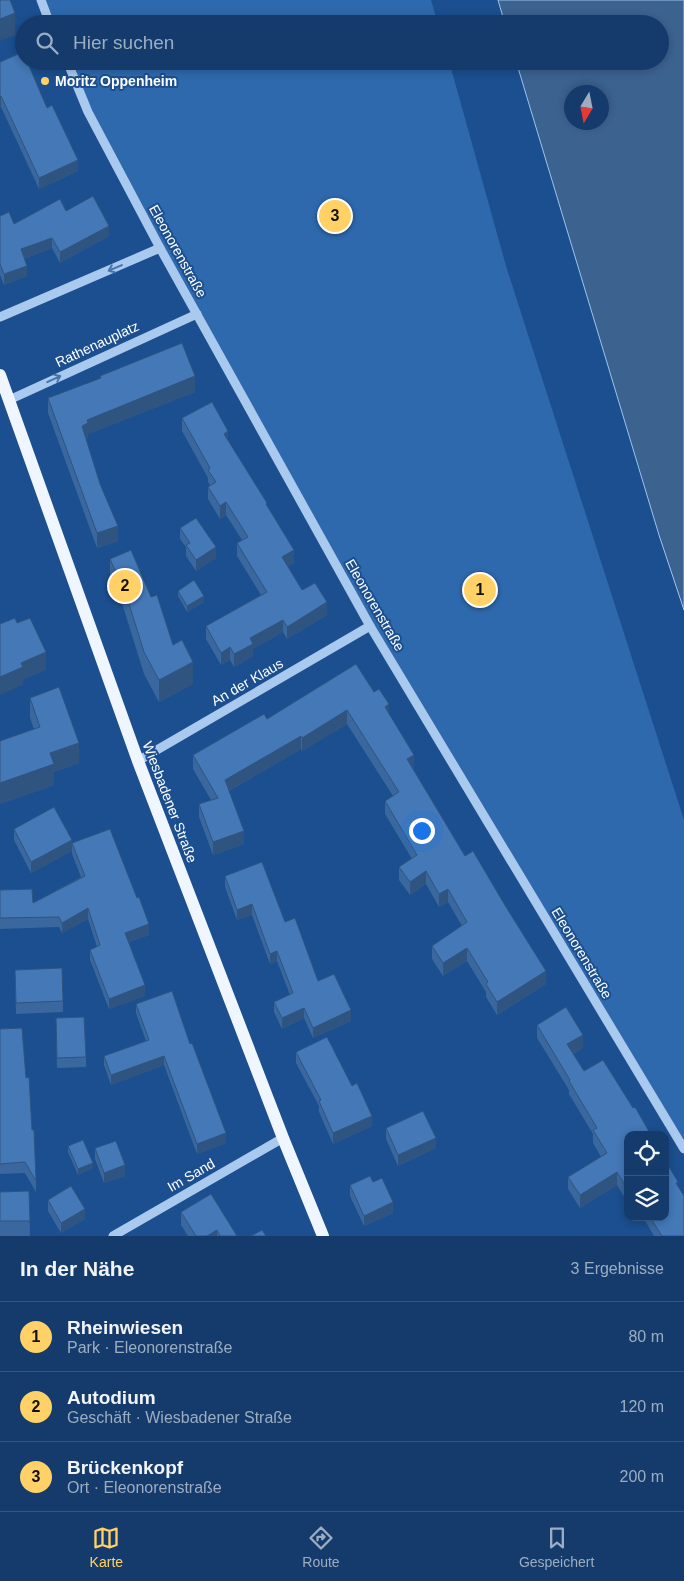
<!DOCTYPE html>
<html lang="de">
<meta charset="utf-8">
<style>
:root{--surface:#143b6b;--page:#1d4271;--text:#f1f3f6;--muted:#9dadc1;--line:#33557e;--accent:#ffd166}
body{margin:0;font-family:Helvetica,sans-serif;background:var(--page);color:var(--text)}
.controls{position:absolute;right:15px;bottom:15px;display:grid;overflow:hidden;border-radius:10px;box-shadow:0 2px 8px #0003}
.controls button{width:45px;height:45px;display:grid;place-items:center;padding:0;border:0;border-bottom:1px solid var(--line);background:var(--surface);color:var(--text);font:25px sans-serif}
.compass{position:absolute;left:564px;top:85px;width:45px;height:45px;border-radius:50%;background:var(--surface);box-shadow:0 2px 8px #0003;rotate:190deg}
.you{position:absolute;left:421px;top:830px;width:18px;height:18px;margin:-12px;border:4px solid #fff;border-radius:50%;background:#1a73e8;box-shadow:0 0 0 8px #1a73e833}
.badge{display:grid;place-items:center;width:32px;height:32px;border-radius:50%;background:var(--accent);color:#111;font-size:16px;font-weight:700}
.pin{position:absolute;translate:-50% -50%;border:2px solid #fff;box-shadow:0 1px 5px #0006}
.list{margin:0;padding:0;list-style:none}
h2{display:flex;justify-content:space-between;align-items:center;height:65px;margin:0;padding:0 20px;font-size:21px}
h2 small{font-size:16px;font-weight:400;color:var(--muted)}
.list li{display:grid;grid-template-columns:32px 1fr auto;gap:15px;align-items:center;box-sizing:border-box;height:70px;padding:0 20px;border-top:1px solid var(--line)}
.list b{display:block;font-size:19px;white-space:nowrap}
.list p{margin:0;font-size:16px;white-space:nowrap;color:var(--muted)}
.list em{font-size:16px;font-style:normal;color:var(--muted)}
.icon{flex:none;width:28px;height:28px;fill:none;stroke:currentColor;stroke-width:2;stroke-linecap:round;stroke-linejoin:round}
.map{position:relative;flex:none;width:684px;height:1236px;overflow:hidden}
.search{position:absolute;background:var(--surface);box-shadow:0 2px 8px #0003;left:15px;right:15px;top:15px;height:55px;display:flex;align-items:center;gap:12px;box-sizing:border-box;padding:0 18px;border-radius:28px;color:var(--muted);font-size:19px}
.sheet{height:275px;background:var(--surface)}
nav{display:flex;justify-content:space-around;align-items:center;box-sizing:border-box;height:70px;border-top:1px solid var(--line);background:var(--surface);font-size:14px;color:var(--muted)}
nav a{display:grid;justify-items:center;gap:2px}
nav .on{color:var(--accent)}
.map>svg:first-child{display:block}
</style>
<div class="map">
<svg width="684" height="1236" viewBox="0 0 684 1236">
<rect width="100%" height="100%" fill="#1b4f8f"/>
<g fill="#2e69ad">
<path d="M41,0h390l7,24h-388z"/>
<path d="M67,61h382l57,205 178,554v329l-314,-523 -192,-345z"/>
</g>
<path fill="#3c6290" stroke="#9cc4f0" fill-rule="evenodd" d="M498,0h186v610l-25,-75 -143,-474h144v-37h-155zM572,92h30v30h-30z"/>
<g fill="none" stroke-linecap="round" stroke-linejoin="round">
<g stroke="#a9c9ee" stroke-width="9">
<path d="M41,0l9,24"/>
<path d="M67,61l21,51 72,136 210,378 314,523"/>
<path d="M0,317l160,-69"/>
<path d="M9,400l188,-86"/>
<path d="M138,761l232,-135"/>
<path d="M113,1236l170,-98"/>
</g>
<path stroke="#f0f6ff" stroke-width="12" d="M0,375l138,386 145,377 40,98"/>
</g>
<g fill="#3a679d">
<path d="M0,62l78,109 -39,18 -38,-82z"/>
<path d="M66,211l43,25 -49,27 -8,-15 -28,11 3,17 -23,9 -4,-10v-59l14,8z"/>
<path d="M100,376l95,16 -107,42v4l-2,1 32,102 -21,7 -49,-135v-15l52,-19z"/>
<path d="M182,418l46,23 39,65 27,57 -6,3 14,24 25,25 -40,24 -4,-7 -30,17v7l-19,11 -4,-7 -9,5 -15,-26v-13l55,-31 -24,-39v-13l5,-3 -16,-25 -6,4 -12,-20v-12l2,-2 -2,-3v-4l-26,-47z"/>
<path d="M180,528l36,30 -20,13 -10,-15v-9l-6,-8z"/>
<path d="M110,559l63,86 20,39 -34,18 -15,-28 -23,-74 -2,1 -9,-20z"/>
<path d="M178,591l26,11 -17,10 -9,-16z"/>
<path d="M374,692l15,22 25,54 -1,1 52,87 81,128 -49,31 -11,-18v-5l-19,-31 -24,15 -11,-17v-13l30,-20 -14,-24 -9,5 -13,-23 -16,11 -11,-15v-13l13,-8 -27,-45v-13l8,-5 -46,-72 -45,27 -1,-2 -72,42 15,53 -31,11 -14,-38v-13l12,-4 -18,-31v-14l74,-36z"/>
<path d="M30,698l49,65 -25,9v13l-54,19v-63l34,-12 -4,-11z"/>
<path d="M14,829l58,22 -41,22 -17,-33z"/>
<path d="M72,843l77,92 -20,7 16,54 -36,13 -19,-49v-10l7,-3 -9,-28 -26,14 -3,-6 -59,2v-39l33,13 48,-26 -9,-23z"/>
<path d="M225,876l60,46 33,59 33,40 -38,17 -9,-20 -22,11 -8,-17v-10l16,-7 -13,-34 -7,3 -18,-49 -15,5 -12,-33z"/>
<path d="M15,980l48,21v11l-47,2z"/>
<path d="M136,1004l90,139 -29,11 -33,-89 -53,20 -7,-20v-9l42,-15 -10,-28z"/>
<path d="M537,1025l46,23 -10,6 11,17 44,64v68l-11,-18 -37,23 -12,-19v-12l33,-20 -8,-14v-9l-24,-40v-4l-32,-52z"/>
<path d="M0,1029l26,49 10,103v11l-11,-19 -25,1z"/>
<path d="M56,1029l30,28v10l-29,1z"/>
<path d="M296,1052l76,74 -39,18 -14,-32v-6l-23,-43z"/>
<path d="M386,1128l50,20 -38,18 -12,-27z"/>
<path d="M68,1146l25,22 -15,7 -10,-23z"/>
<path d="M95,1148l30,28 -21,7 -9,-24z"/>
<path d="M373,1182l20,31 -29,13 -14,-30v-11z"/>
<path d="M678,1185l6,51h-30l-11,-19h22z"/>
<path d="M29,1191l1,45h-30v-44z"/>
<path d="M48,1200l37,19 -24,14 -13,-22z"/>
<path d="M181,1212l56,24h-49l-7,-11z"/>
</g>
<g fill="#305480">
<path d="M15,13v22l-15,6v-22z"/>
<rect x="0" y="96" width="1" height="11"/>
<path d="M78,160v11l-39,18v-11z"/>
<path d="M109,226v10l-49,27v-11z"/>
<path d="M52,238v10l-31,12v-11z"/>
<path d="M27,266v10l-23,9v-11z"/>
<path d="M195,376v16l-107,42v4l-6,3v-15l5,-6z"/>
<path d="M228,431v13l-4,-10z"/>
<path d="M226,502v13l-6,4v-13z"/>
<path d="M118,526v15l-21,7v-15z"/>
<path d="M216,547v11l-20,13v-11z"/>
<path d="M294,550v13l-12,7v-13z"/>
<path d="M121,578v22l-2,1v-22z"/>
<path d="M204,596v6l-17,10v-6z"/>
<path d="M327,602v13l-40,24v-12z"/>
<path d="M283,620v12l-30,17v7l-19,11v-13l16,-16z"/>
<path d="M230,647v13l-9,5v-12z"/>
<path d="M46,652v18l-23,10v5l-23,10v-18l21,-14z"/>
<path d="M193,662v22l-34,18v-22z"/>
<path d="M389,704v13l-4,-10z"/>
<path d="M347,710v14l-45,27v-13z"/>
<path d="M301,736v13l-76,44v-13z"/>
<path d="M79,743v20l-25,9v13l-54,19v-21l50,-30z"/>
<path d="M414,755v13l-7,4v-13z"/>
<path d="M244,831v13l-31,11v-13z"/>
<path d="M72,840v11l-41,22v-11z"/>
<path d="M426,871v13l-16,11v-13z"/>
<path d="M448,889v13l-9,5v-13z"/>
<path d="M252,904v11l-15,5v-10z"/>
<path d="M88,908v11l-26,14v-10z"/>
<path d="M149,924v11l-24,8v-10z"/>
<path d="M467,948v13l-24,15v-13z"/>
<path d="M277,951v10l-7,3v-10z"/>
<path d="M546,971v13l-49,31v-13z"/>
<path d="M145,985v11l-36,13v-10z"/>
<path d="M304,1008v10l-22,11v-11z"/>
<path d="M351,1010v11l-38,17v-10z"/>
<path d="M583,1035v13l-16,9v-13z"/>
<path d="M164,1056v9l-53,20v-10z"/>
<path d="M372,1116v10l-39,18v-11z"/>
<path d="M226,1133v10l-29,11v-10z"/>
<path d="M436,1138v10l-38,18v-11z"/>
<path d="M93,1163v5l-15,7v-6z"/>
<path d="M125,1165v11l-21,7v-10z"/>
<path d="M617,1172v13l-37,23v-13z"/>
<path d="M393,1202v11l-29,13v-10z"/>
<path d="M85,1209v10l-24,14v-10z"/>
<path d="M217,1230v6h-10z"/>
</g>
<g fill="#4478b7" stroke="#305480">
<path d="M0,0h10l5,13 -15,6z"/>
<path d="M23,52l1,9h3l20,47 5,-3 26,55 -39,18 -38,-82h-1v-34z"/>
<path d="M93,196l16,30 -49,26 -8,-14 -31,11 6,17 -23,8 -4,-10v-48l9,-4 5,12 46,-25 6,12z"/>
<path d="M182,343l13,33 -108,44 1,3 -6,3 18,58 18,42 -21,7 -49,-135 53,-20 -1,-2z"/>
<path d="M212,402l16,29 -4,3 43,69 -1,1 28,46 -12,7 20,33 13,-7 12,19 -40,25 -4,-7 -33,18 3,6 -19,10 -4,-7 -9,6 -15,-27 61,-34 -30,-49 11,-6 -22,-35 -6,4 -12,-19 8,-5 -8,-12 2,-2 -28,-50z"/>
<path d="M196,518l20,29 -20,13 -10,-15 4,-2 -10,-15z"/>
<path d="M131,550l20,47 6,-2 16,50 9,-5 11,22 -34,18 -15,-28 -23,-74 -2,1 -9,-20z"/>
<path d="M194,580l10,16 -17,10 -9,-15z"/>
<path d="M15,618l2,5 13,-5 16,34 -25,11 2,4 -23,10v-53z"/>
<path d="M356,664l18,28 5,-3 10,15 -4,3 29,48 -7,4 58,97 8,-5 33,56 40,64 -49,31 -11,-18 2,-2 -21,-34 -24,15 -11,-17 35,-24 -19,-33 -9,5 -13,-23 -16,11 -11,-15 18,-12 -32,-54 14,-9 -52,-82 -45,28 -1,-2 -76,44 19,51 -31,11 -14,-38 19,-6 -25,-43 71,-41 3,5z"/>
<path d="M59,687l20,56 -29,10 4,11 -54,19v-42l40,-14 -10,-29z"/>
<path d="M54,807l18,33 -41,22 -17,-33z"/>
<path d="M110,829l27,69 2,-1 10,27 -24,9 20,52 -36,14 -19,-49 10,-5 -12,-37 -26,15 -3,-6 -59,1v-28l32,-1 1,14 52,-27 -13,-33z"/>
<path d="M262,862l23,60 10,-4 23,63 16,-7 17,36 -38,18 -9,-20 -22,10 -8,-16 19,-9 -16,-42 -7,3 -18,-50 -15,6 -12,-34z"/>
<path d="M62,968l1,33 -47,2 -1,-33z"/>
<path d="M172,991l18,53 2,-1 34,90 -29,11 -33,-88 -53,19 -7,-19 45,-16 -13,-36z"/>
<path d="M566,1007l17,28 -16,9 17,27 19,-11 30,48 2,-1 16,28h-23v55l-11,-18 -37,23 -12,-18 39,-24 -14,-23 4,-2 -28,-47 1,-1 -33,-55z"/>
<path d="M84,1017l2,40 -29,1 -1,-40z"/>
<path d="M22,1028l4,50 3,-1 3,53h2l2,51 -11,-19 -25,2v-135z"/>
<path d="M327,1037l25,49 5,-3 15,33 -39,17 -14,-32 2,-1 -25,-48z"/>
<path d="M423,1111l13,27 -38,17 -12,-27z"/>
<path d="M83,1140l10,23 -15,6 -10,-23z"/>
<path d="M116,1141l9,24 -21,8 -9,-25z"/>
<path d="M665,1160l13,22 -2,1 8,13v40h-22l-12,-19h15z"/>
<path d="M370,1176l3,6 9,-4 11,24 -29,14 -14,-31z"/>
<path d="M71,1186l14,23 -24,14 -13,-23z"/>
<path d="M29,1191l1,30h-30v-29z"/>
<path d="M211,1194l26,42h-17l-3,-6 -10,6h-11l-15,-24z"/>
<path d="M262,1230l4,6h-15z"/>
</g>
<defs><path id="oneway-shaft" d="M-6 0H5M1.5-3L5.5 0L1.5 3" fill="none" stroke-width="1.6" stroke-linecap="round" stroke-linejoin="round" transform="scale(1.25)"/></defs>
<g stroke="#4674ac">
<use href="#oneway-shaft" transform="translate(115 268) rotate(157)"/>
<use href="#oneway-shaft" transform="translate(54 379) rotate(-25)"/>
</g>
<circle fill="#ffd166" stroke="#1b4f8f" stroke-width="2" cx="45" cy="81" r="5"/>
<g text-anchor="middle" stroke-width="4" stroke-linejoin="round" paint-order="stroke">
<g font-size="14" font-weight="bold" fill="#fff" stroke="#1b4f8f" text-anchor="start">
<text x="55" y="86">Moritz Oppenheim</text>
</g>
<g font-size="14" fill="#fff" stroke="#1b4f8f">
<text transform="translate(178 251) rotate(61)" y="5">Eleonorenstraße</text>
<text transform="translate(97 344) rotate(-25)" y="5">Rathenauplatz</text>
<text transform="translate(375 605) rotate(60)" y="5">Eleonorenstraße</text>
<text transform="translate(247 682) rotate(-30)" y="5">An der Klaus</text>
<text transform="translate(170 802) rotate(69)" y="5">Wiesbadener Straße</text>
<text transform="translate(582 953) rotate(59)" y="5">Eleonorenstraße</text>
<text transform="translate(191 1175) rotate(-30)" y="5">Im Sand</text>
</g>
</g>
</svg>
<div class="controls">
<button><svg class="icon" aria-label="locate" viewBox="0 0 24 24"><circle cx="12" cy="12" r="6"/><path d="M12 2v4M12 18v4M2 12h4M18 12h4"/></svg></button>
<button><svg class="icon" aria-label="layers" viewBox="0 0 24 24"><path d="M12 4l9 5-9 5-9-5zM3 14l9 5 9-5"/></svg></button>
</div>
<svg class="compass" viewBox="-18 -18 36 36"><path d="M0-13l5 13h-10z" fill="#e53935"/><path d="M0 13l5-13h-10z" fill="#9dadc1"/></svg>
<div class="you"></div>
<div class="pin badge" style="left:480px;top:590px">1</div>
<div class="pin badge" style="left:125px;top:586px">2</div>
<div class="pin badge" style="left:335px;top:216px">3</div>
<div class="search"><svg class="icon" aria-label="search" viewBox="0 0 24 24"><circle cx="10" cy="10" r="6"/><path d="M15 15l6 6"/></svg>Hier suchen</div>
</div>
<section class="sheet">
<h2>In der Nähe<small>3 Ergebnisse</small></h2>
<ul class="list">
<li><span class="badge">1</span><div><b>Rheinwiesen</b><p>Park · Eleonorenstraße</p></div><em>80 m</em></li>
<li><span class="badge">2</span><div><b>Autodium</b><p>Geschäft · Wiesbadener Straße</p></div><em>120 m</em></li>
<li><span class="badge">3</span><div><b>Brückenkopf</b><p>Ort · Eleonorenstraße</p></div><em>200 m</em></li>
</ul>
</section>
<nav>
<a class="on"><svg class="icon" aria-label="map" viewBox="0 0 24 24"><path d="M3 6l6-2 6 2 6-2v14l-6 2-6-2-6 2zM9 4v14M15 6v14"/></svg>Karte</a>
<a><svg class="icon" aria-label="directions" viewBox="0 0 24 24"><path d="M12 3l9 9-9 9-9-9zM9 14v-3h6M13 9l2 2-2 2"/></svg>Route</a>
<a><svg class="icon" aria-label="saved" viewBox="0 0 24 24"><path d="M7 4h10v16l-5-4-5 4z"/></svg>Gespeichert</a>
</nav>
